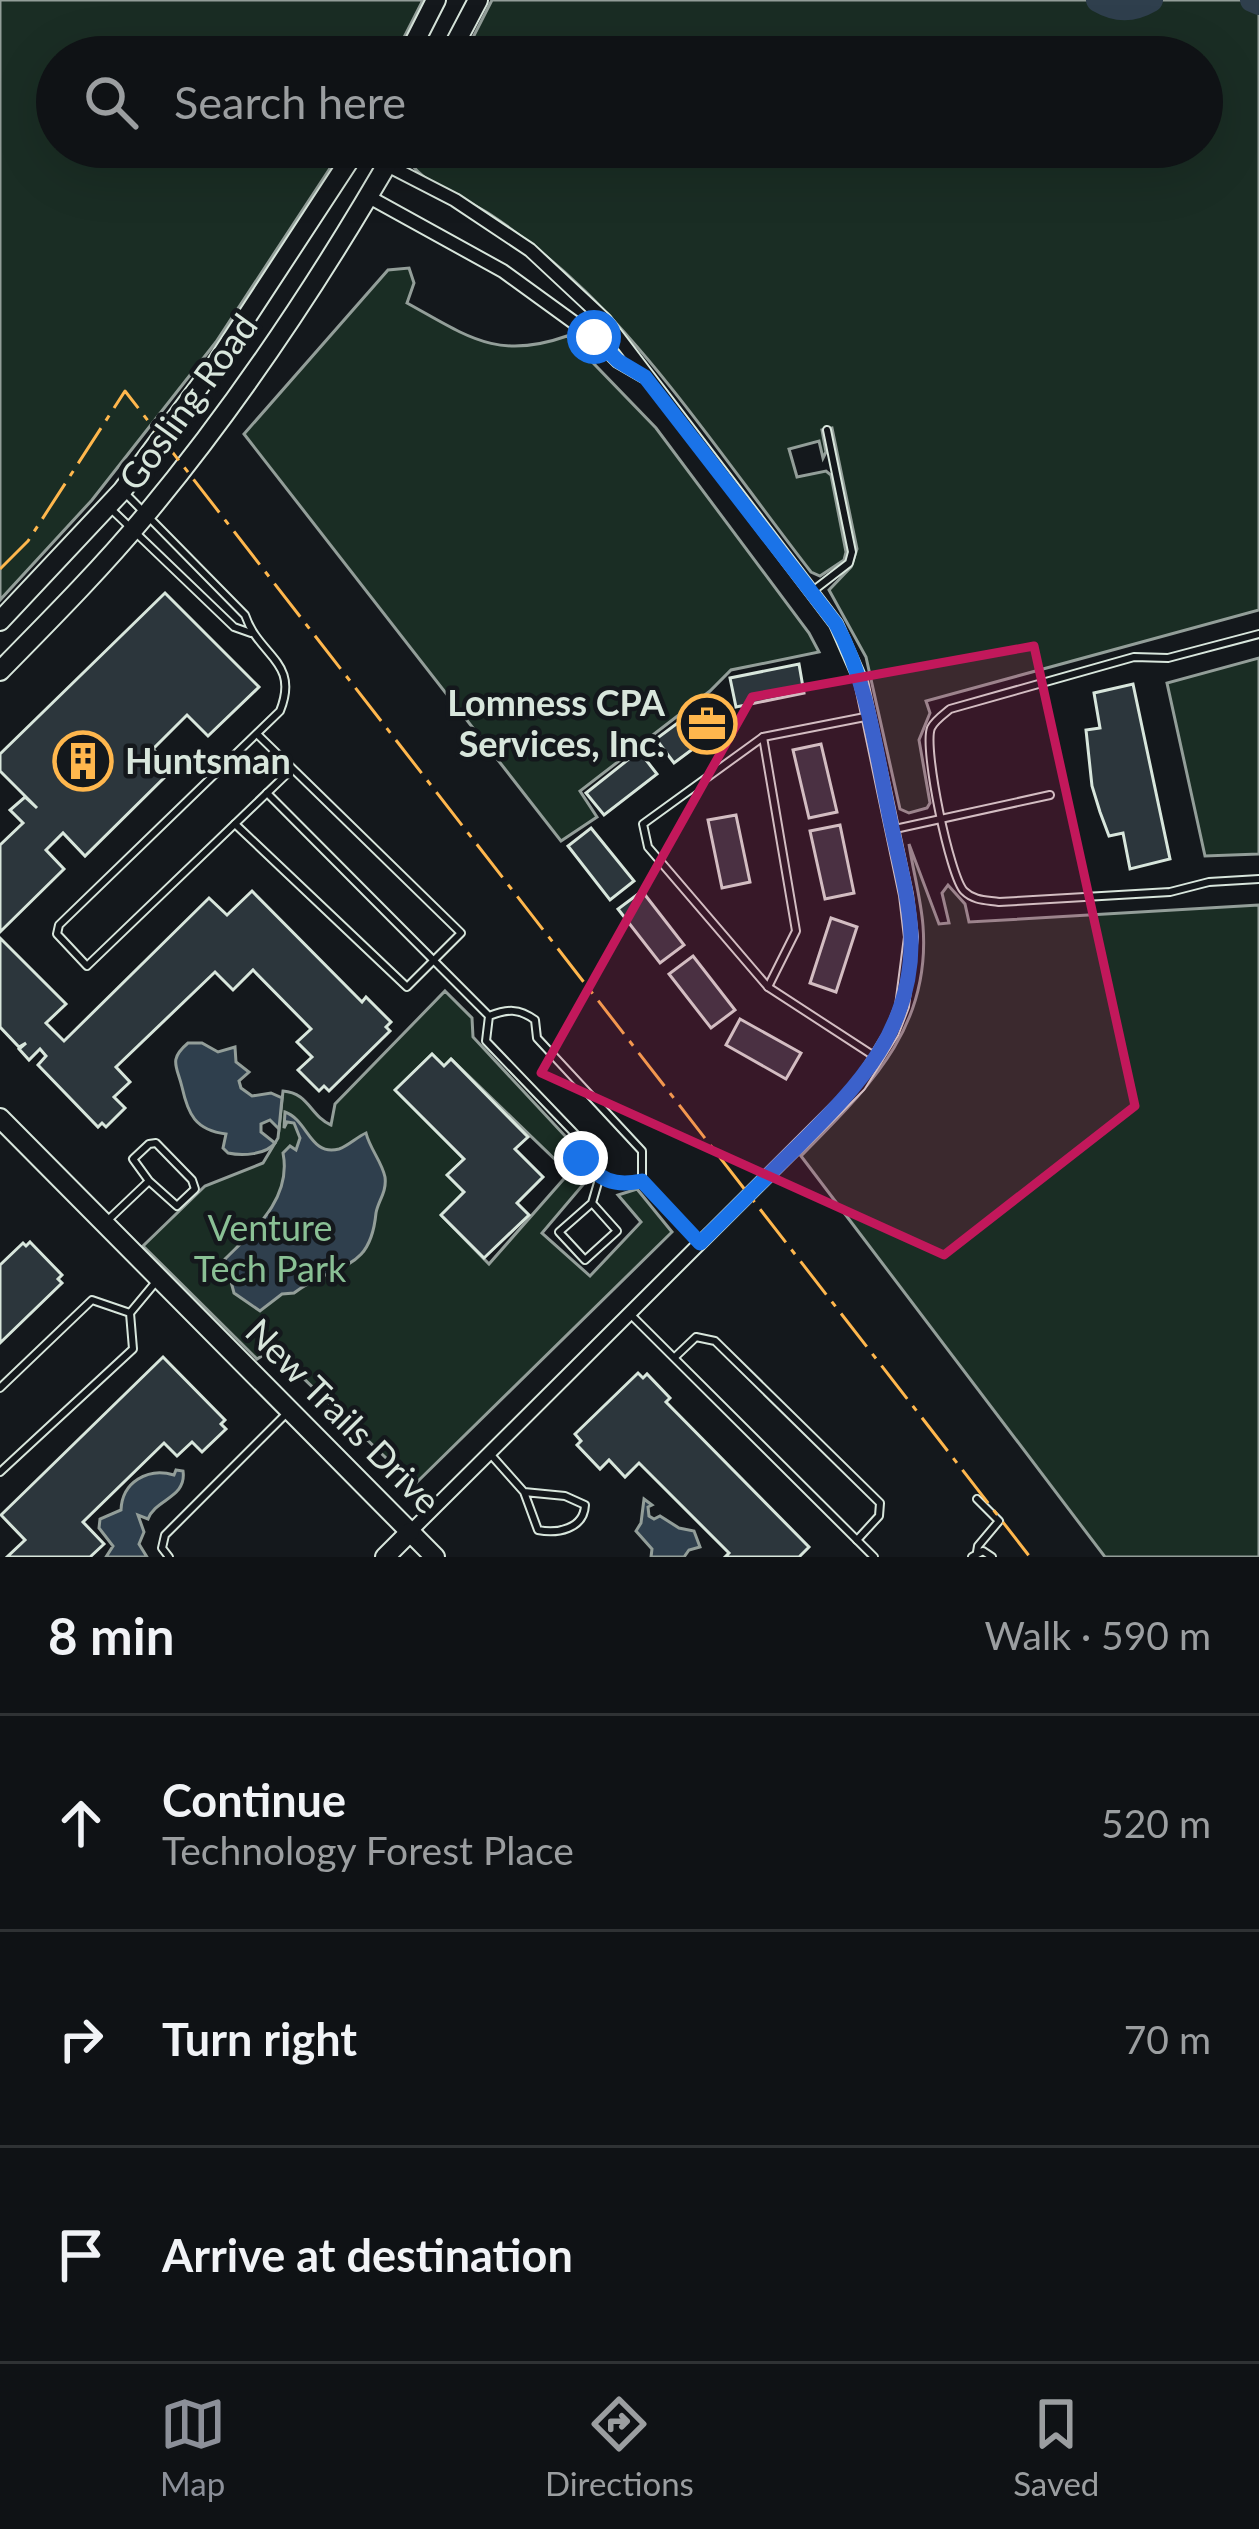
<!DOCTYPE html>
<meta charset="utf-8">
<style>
:root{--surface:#0f1215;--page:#181b1e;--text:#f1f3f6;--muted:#9b9ea0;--line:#2f3234;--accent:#8c9099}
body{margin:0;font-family:Lato,sans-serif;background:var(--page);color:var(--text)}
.stop{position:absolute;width:36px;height:36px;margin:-27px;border:9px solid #1a73e8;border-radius:50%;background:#fff}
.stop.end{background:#1a73e8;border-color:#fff;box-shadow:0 3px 12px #0008}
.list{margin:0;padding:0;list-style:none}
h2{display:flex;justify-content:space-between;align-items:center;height:156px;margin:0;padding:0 48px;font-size:51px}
h2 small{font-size:39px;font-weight:400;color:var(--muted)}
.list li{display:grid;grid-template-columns:78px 1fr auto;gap:36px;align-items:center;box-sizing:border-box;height:216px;padding:0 48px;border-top:3px solid var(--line)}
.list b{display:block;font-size:45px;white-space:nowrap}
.list p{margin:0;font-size:39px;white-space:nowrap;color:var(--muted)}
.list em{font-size:39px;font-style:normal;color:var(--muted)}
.icon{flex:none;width:66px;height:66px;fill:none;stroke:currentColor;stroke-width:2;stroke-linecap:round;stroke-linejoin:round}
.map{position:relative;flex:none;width:1259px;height:1557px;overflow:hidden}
.search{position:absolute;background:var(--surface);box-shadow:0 12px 48px #0002;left:36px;right:36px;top:36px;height:132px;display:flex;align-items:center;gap:30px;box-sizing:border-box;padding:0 42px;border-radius:66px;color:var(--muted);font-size:45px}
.sheet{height:804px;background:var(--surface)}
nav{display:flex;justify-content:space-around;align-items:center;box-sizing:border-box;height:168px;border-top:3px solid var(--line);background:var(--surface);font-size:33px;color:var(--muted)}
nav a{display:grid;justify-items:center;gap:6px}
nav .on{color:var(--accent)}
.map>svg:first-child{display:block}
</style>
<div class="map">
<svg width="1259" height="1557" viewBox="0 0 1259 1557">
<rect width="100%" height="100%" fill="#14181c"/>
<g fill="#1a2d24" stroke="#939e99" stroke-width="3" fill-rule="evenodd">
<path d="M0,0h423l-29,57h-337v90h287l-128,195 -124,158 -92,100z"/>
<path d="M492,0h767v610l-333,91 4,12 -11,27 11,63 -3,5 -18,5 -9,-4 -34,-152 -37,-67 22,-23 6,-18 -25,-121 -10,2 4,22 -3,6 -4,-17 -30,8 8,28 29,-6 5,4 15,77 -2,8 -24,16 -9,-4c-71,-91 -145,-202 -226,-281 -29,-28 -61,-54 -94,-76 -25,-17 -68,-29 -83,-56l1,-12h793v-90h-739z"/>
<path d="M409,268l5,15 -7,20c60,33 90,58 160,33l89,92 153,205 10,19 -88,18 -21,21 -130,100 17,26 -36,24 -317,-407 144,-164z"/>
<path d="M1259,658v196l-54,2 -38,-173z"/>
<path d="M909,844l30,80 10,-1 -7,-30 6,-8 17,19 4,18 290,-17v652h-154l-304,-401c66,-68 130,-126 122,-230 -2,-27 -10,-55 -14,-82z"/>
<path d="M445,991l27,27 1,19 94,101 20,42 -45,53 48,43 51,-54 -23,-27 19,-6 35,43 -258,253 -141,-136 -16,10 -114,-113 62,-60 58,-23 15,-25 5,-47c26,2 27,25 48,34l4,-21zM432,1054l12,12 8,-6 117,113 -80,91 -47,-48 22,-24 -16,-17 16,-16 -68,-69z"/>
</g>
<g fill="#2f3f4d" stroke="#939e99" stroke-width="3">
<path d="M188,1043h14l16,9 17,-5 1,15 13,10 -10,9 2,7 11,8 19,-3 11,5 -3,31 -9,-9 -9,4v8l14,11c-9,12 -33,13 -47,10l-5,-5 3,-14c-31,-4 -38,-20 -44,-47 -5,-21 -14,-27 6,-44z"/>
<path d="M285,1112c23,8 25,45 54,37 9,-3 18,-12 27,-16 4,16 16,29 19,44 2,15 -7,24 -9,36 -6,62 -41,48 -82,80l-12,1 -22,17 -26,-18 -9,-34c29,-29 67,-60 58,-106l7,-7 6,4 4,-12 -6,-15 -7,-1 -3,6z"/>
<path d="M176,1470l7,1c4,27 -28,28 -35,48l-10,-4 6,17 -5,12 8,13h-41l7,-11 -14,-18 1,-9 21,-9c1,-28 27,-43 53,-35z"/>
<path d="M644,1499l8,6 -4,2 1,9 5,3 6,-3 19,12 15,3 6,16 -11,3 -5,7h-33l1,-8 -16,-18 5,-8z"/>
</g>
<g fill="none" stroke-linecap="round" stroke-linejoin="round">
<g stroke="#2f3f4d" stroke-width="24">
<path d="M1098,0c19,11 34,11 53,0"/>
<path d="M1252,0l7,3"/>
</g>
</g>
<g fill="#2c363c" stroke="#d8e6dc" stroke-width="3">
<path d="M165,593l94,94 -51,49 -21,-21 -34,34 20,20 -88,87 -22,-23 -17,17 18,19 -64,63v-87l23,-22 -13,-13 15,-13 12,11 -37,-37v-17z"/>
<path d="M799,664l5,29 -68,14 -6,-29z"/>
<path d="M1133,684l37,175 -40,10 -7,-36 -14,3 -9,-24 -8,-26 -6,-56 14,-2 -6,-35z"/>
<path d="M710,699l19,23 -55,41 -18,-24z"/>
<path d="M821,744l16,68 -28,6 -16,-68z"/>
<path d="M639,751l18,23 -53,41 -18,-22z"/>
<path d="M736,815l14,67 -28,6 -14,-68z"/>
<path d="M840,825l14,68 -29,6 -15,-68z"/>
<path d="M591,828l43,53 -24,19 -42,-54z"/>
<path d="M252,891l110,111 4,-5 25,25 -5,5 4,4 -61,60 -5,-5 -5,5 -21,-21 14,-13 -15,-15 14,-13 -58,-59 -20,20 -18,-18 -99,95 14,15 -16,15 11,11 -19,19 -4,-4 -4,4 -60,-62 8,-9 -6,-7 -11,11 -10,-11 7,-6 -7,4 -19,-20v-89l66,66 -20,19 18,18 145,-143 18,17z"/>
<path d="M642,891l42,54 -24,18 -42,-54z"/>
<path d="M831,918l26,9 -21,65 -26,-9z"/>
<path d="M693,956l42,54 -24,18 -42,-54z"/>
<path d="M740,1019l61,34 -15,26 -60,-34z"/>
<path d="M432,1054l12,12 7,-7 77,78 -13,12 28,28 -26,26 12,12 -45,43 -43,-43 23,-23 -17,-17 17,-16 -69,-69z"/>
<path d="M30,1242l32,33 -4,4 4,4 -62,60v-78l23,-22 3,3z"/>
<path d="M163,1357l62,63 -4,4 5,5 -24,23 -10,-10 -15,14 -13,-13 -81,79 21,22 -14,13h-83l18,-17 -24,-25z"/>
<path d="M638,1373l5,5 4,-4 23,24 -4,4 143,145 -10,10h-74l4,-4 -90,-90 -14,14 -16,-17 -9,9 -23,-24 4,-4 -6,-7z"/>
</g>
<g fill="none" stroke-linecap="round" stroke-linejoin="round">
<g stroke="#d8e6dc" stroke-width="10">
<g id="lane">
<path d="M125,493l120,122c14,42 55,46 35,96l-221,214 -2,9 30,32 204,-196"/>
<path d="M111,509l123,118 17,6"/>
<path d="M814,590l35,-27 3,-11 -25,-122"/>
<path d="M1259,634l-91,24 -34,-1 -184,52c-6,5 -16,12 -19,19 -8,20 19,149 33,163 10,10 23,9 35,11l171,-10 39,-10 50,-3"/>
<path d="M865,717l-102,20 -120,87 5,23 120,140 106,69"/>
<path d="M763,737l33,194 -28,56"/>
<path d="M267,793l222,223c18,-7 30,-8 46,4l2,18 105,113v30c-38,8 -58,-6 -64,-44l-92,-96 3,-25"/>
<path d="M235,824l172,163 54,-54 -204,-199"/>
<path d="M895,829l155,-34"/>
<path d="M642,1181l58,62"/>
<path d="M592,1203l-33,29 26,28 32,-29 -25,-28 7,-24"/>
<path d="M108,1220l41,-39 28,25 18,-17 -3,-9 -36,-37 -7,1 -16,15 16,22"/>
<path d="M130,1313l25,-30"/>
<path d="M630,1314l244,243"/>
<path d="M675,1357l21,-20 19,4 165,162 -1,13 -22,24"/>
<path d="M0,1388l92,-88 38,13 3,36 -133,123"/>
<path d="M492,1456l32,36 14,38c19,4 46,-1 47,-25l-20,-9 -41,-4"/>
<path d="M977,1499l22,22 -21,25 -1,6"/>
<path d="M169,1557l-7,-9 3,-13 124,-124"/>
<path d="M972,1557l11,-6 9,6"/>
</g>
</g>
<g stroke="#d8e6dc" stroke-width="16">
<g id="street">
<path d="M387,165l68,35 75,50 75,70 231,304 25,57 45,214 5,42 -9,69 -10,26 -33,53 -449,447"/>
<path d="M369,197l134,74 91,66 24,24 26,15"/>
</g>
</g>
<g stroke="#d8e6dc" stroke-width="22">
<g id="secondary">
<path d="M407,57l29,-57"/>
<path d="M448,57l30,-57"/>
<path d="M0,621l122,-130 94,-127 142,-217"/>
<path d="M0,671c49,-50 99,-100 144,-154 95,-114 179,-241 253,-370"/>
<path d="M0,1118l435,439"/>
<path d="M385,1557l25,-25"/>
</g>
</g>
<use href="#lane" stroke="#14181c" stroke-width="6"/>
<use href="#street" stroke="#14181c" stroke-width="12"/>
<use href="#secondary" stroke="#14181c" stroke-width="18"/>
<path stroke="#ffb74d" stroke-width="3" stroke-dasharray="42 9 6 9" stroke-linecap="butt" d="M0,569l28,-28 97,-150 905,1166"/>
</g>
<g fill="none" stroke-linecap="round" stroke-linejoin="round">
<path stroke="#1a73e8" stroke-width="15" d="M581,1158c19,22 32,29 61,23l58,62c33,-32 65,-65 98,-97 61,-61 116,-117 113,-211 -2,-42 -15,-84 -23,-126 -13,-63 -21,-128 -52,-185l-191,-247 -27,-16 -24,-24"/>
</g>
<path fill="#c2185b" fill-opacity="0.2" stroke="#c2185b" stroke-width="9" stroke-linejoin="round" d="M1034,646l101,460 -191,149 -403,-182 211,-376z"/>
<defs>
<g id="office-ring" transform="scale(3)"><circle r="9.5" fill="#14181c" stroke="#ffb74d" stroke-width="1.5"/><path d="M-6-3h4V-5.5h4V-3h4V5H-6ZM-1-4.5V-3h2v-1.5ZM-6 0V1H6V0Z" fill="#ffb74d"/></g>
<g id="building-ring" transform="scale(3)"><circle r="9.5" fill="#14181c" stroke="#ffb74d" stroke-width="1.5"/><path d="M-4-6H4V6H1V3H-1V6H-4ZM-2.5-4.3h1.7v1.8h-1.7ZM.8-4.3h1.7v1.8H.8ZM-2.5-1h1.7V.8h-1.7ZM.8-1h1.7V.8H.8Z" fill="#ffb74d"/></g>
</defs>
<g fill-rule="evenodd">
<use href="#office-ring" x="707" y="724"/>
<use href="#building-ring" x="83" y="761"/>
</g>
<g text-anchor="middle" stroke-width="9" stroke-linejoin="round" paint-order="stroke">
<g font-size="36" fill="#d8e6dc" stroke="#14181c">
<text transform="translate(188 402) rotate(-54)" y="13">Gosling Road</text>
<text transform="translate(343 1416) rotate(45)" y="13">New Trails Drive</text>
</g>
<g font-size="36" font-weight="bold" fill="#d8e6dc" stroke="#14181c" text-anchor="end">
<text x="665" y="716">Lomness CPA<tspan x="665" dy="41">Services, Inc.</tspan></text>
<text x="125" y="774" text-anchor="start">Huntsman</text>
</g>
<g font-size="36" fill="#8ac095" stroke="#14181c">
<text x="270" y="1241">Venture<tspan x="270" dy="41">Tech Park</tspan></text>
</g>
</g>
</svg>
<div class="stop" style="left:594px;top:337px"></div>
<div class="stop end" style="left:581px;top:1158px"></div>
<div class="search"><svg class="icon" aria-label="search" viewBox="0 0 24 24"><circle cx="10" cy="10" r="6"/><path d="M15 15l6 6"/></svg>Search here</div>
</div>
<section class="sheet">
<h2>8 min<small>Walk · 590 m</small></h2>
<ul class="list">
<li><svg class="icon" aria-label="ahead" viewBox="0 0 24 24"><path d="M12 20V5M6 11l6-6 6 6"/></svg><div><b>Continue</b><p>Technology Forest Place</p></div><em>520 m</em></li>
<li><svg class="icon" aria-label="right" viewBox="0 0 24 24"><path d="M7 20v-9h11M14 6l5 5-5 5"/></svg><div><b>Turn right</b></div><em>70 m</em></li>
<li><svg class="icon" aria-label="arrive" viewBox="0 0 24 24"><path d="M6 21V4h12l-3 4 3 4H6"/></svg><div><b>Arrive at destination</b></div></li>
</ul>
</section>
<nav>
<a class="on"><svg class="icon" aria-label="map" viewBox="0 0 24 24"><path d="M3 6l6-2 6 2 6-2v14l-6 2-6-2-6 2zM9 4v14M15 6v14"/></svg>Map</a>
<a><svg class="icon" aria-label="directions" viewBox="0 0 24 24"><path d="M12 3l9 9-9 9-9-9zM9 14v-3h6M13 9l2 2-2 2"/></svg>Directions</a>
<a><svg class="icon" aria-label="saved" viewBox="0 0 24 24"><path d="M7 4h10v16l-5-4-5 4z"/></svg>Saved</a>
</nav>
